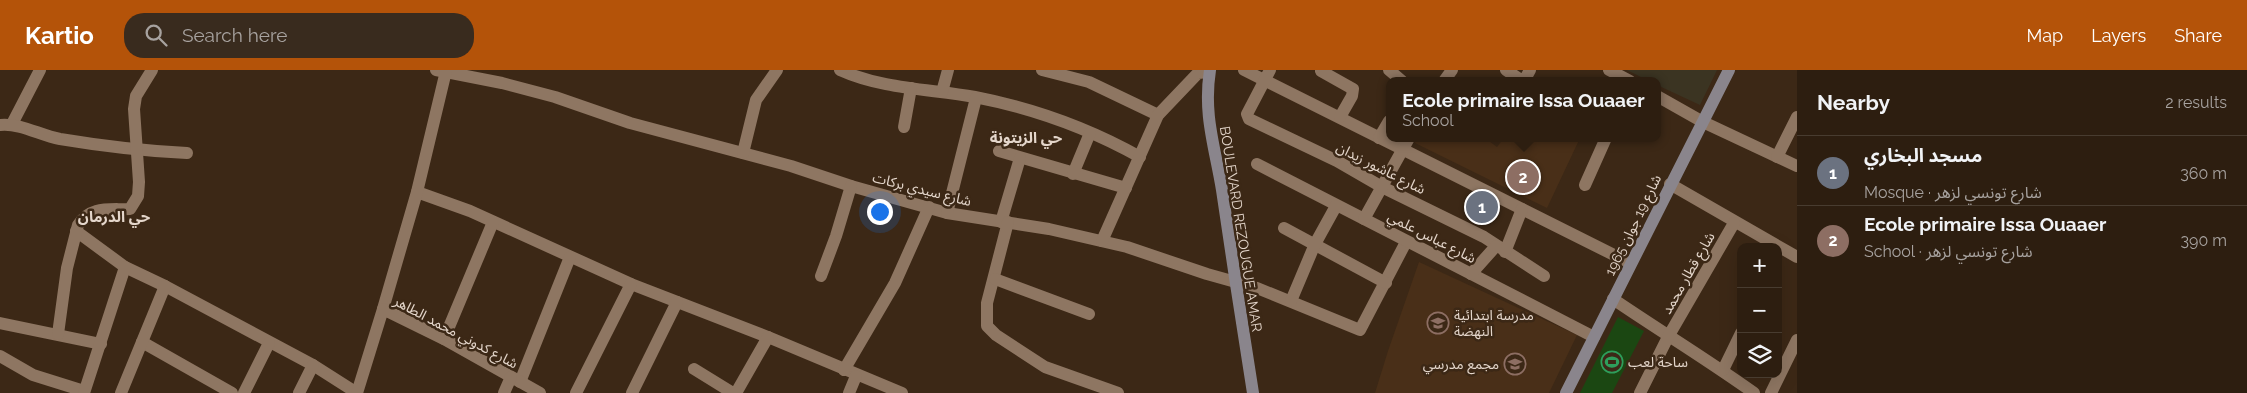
<!DOCTYPE html>
<meta charset="utf-8">
<style>
:root{--surface:#2d1e10;--page:#392b1e;--text:#f1f3f6;--muted:#a7a29f;--line:#483c30;--accent:#b45309}
body{margin:0;font-family:Raleway,"Noto Sans Arabic",sans-serif;background:var(--page);color:var(--text)}
.controls{position:absolute;right:15px;bottom:15px;display:grid;overflow:hidden;border-radius:10px;box-shadow:0 5px 20px #0002}
.controls button{width:45px;height:45px;display:grid;place-items:center;padding:0;border:0;border-bottom:1px solid var(--line);background:var(--surface);color:var(--text);font:25px sans-serif}
.you{position:absolute;left:879px;top:141px;width:18px;height:18px;margin:-12px;border:4px solid #fff;border-radius:50%;background:#1a73e8;box-shadow:0 0 0 8px #1a73e833}
.badge{display:grid;place-items:center;width:32px;height:32px;border-radius:50%;background:var(--accent);color:#fff;font-size:16px;font-weight:700}
.pin{position:absolute;translate:-50% -50%;border:2px solid #fff;box-shadow:0 1px 5px #0006}
.popup{position:absolute;left:1386px;top:7px;width:275px;height:65px;box-sizing:border-box;display:grid;place-content:center;border-radius:10px;background:var(--surface);filter:drop-shadow(0 1px 4px #0005);font-size:16px;white-space:nowrap;color:var(--muted)}
.popup b{font-size:19px;color:var(--text)}
.popup::after{content:'';position:absolute;left:50%;top:100%;margin-left:-10px;border:10px solid transparent;border-top-color:var(--surface)}
.list{margin:0;padding:0;list-style:none}
h2{display:flex;justify-content:space-between;align-items:center;height:65px;margin:0;padding:0 20px;font-size:21px}
h2 small{font-size:16px;font-weight:400;color:var(--muted)}
.list li{display:grid;grid-template-columns:32px 1fr auto;gap:15px;align-items:center;box-sizing:border-box;height:70px;padding:0 20px;border-top:1px solid var(--line)}
.list b{display:block;font-size:19px;white-space:nowrap}
.list p{margin:0;font-size:16px;white-space:nowrap;color:var(--muted)}
.list em{font-size:16px;font-style:normal;color:var(--muted)}
.icon{flex:none;width:28px;height:28px;fill:none;stroke:currentColor;stroke-width:2;stroke-linecap:round;stroke-linejoin:round}
.map{position:relative;flex:none;width:1797px;height:323px;overflow:hidden}
header{display:flex;align-items:center;gap:30px;box-sizing:border-box;height:70px;padding:0 25px;background:var(--accent);color:#fff}
header strong{font-size:24px}
nav{display:flex;gap:28px;margin-inline-start:auto;font-size:18px}
.search{width:350px;height:45px;background:var(--page);display:flex;align-items:center;gap:12px;box-sizing:border-box;padding:0 18px;border-radius:20px;color:var(--muted);font-size:19px}
main{display:flex}
aside{flex:1;background:var(--surface)}
.map>svg:first-child{display:block}
</style>
<header>
<strong>Kartio</strong>
<div class="search"><svg class="icon" aria-label="search" viewBox="0 0 24 24"><circle cx="10" cy="10" r="6"/><path d="M15 15l6 6"/></svg>Search here</div>
<nav><a>Map</a><a>Layers</a><a>Share</a></nav>
</header>
<main>
<div class="map">
<svg width="1797" height="323" viewBox="0 0 1797 323">
<rect width="100%" height="100%" fill="#3c2816"/>
<g fill="#492f18">
<path d="M1417,68h68l12,9 7,-9h76l-33,70 -132,-65z"/>
<path d="M1419,192l158,73 -28,58h-174l13,-42z"/>
</g>
<path fill="#3b3422" d="M1627,0h90l-17,35 -43,-20v-4h-8z"/>
<path fill="#1b4712" d="M1618,247l26,14 -32,62h-32z"/>
<g fill="none" stroke-linecap="round" stroke-linejoin="round">
<g stroke="#8e7662" stroke-width="12">
<path d="M436,0l66,13 53,14 75,26 161,43 60,20 96,27 102,16 78,18 80,27 50,14 103,42 46,-88"/>
<path d="M840,0c42,19 90,19 135,27 57,11 115,32 165,60"/>
<path d="M1042,0l47,12 69,33"/>
<path d="M1244,0l386,193"/>
<path d="M1270,0l-23,44 2,5 88,42 45,26 102,50 60,39"/>
<path d="M1389,0l13,11"/>
<path d="M1506,0l15,10 4,-1 5,-9"/>
<path d="M1609,0l21,11"/>
<path d="M1321,1l32,18 -1,7 -12,21"/>
<path d="M1444,11l8,-11"/>
<path d="M942,22l6,-22"/>
<path d="M1657,26l46,26 94,44"/>
<path d="M12,54l28,-54"/>
<path d="M0,55c21,-2 39,10 60,14 42,7 84,12 127,14"/>
<path d="M904,57l7,-39"/>
<path d="M1379,68l10,-17"/>
<path d="M999,81l127,37"/>
<path d="M743,83l13,-53 21,-30"/>
<path d="M1777,87l20,-40"/>
<path d="M1257,94l337,173"/>
<path d="M1073,104l17,-41"/>
<path d="M1670,114l127,73"/>
<path d="M1585,115l21,-47"/>
<path d="M417,122l53,19 161,73 137,53 134,56"/>
<path d="M947,143l29,-115"/>
<path d="M1364,149l45,-81"/>
<path d="M1001,152l19,-64"/>
<path d="M1008,152l-21,81v23l9,9 49,32 73,26"/>
<path d="M1284,158l102,55"/>
<path d="M76,161l49,36 40,19 148,79 44,28"/>
<path d="M1102,171l56,-126 40,-42 11,-1"/>
<path d="M1505,182l17,-43"/>
<path d="M1471,204l25,-28"/>
<path d="M821,206l15,-40 15,-50"/>
<path d="M995,209l94,35"/>
<path d="M1613,229c47,32 95,61 141,94"/>
<path d="M1291,231l24,-57 21,-38"/>
<path d="M383,239l34,-117 29,-121"/>
<path d="M0,253l101,21"/>
<path d="M58,264l9,-66 11,-43c13,-20 32,-15 52,-16l8,-13 1,-14 -5,-73 2,-13 16,-26"/>
<path d="M444,269l49,-117"/>
<path d="M142,272l90,51"/>
<path d="M0,286l33,19 51,16"/>
<path d="M694,299l39,24"/>
<path d="M844,300l51,-87 34,-76"/>
<path d="M1723,300l18,-37"/>
<path d="M520,312l50,-125"/>
<path d="M84,323l41,-126"/>
<path d="M121,323l44,-107"/>
<path d="M244,323l25,-50"/>
<path d="M299,323l14,-28"/>
<path d="M357,323l26,-84 61,30 96,54"/>
<path d="M504,323l7,-16"/>
<path d="M576,323l55,-109"/>
<path d="M632,323l45,-91"/>
<path d="M736,323l32,-56"/>
<path d="M849,323l7,-17"/>
<path d="M1640,323l28,-56 66,-114"/>
<path d="M1771,323l26,-53"/>
</g>
<g stroke="#8a858c" stroke-width="12">
<path d="M1210,0c-7,45 5,77 12,120 10,68 20,135 31,203"/>
<path d="M1566,323l163,-323"/>
</g>
</g>
<defs>
<g id="school-ring" transform="scale(1.125)"><circle r="9.5" fill="#3c2816" stroke="#8d6e63" stroke-width="1.5"/><path d="M0-5L7-2L0 1L-7-2ZM-4 1L0 2.5L4 1V4Q0 6-4 4Z" fill="#8d6e63"/></g>
<g id="stadium-ring" transform="scale(1.125)"><circle r="9.5" fill="#3c2816" stroke="#2e9e5b" stroke-width="1.5"/><path d="M0-5a6.5 5 0 1 0 0 10a6.5 5 0 1 0 0-10ZM-3.5-1.8h7v3.6h-7Z" fill="#2e9e5b"/></g>
</defs>
<g fill-rule="evenodd">
<use href="#school-ring" x="1438" y="253"/>
<use href="#stadium-ring" x="1612" y="292"/>
<use href="#school-ring" x="1515" y="294"/>
</g>
<g text-anchor="middle" stroke-width="5" stroke-linejoin="round" paint-order="stroke">
<g font-size="14" fill="#e4d6cb" stroke="#3c2816">
<text transform="translate(1381 98) rotate(27)" y="5">شارع عاشور زيدان</text>
<text transform="translate(922 119) rotate(14)" y="5">شارع سيدي بركات</text>
<text transform="translate(1633 155) rotate(-64)" y="5">شارع 19 جوان 1965</text>
<text transform="translate(1241 159) rotate(81)" y="5">BOULEVARD REZOUGUE AMAR</text>
<text transform="translate(1432 167) rotate(27)" y="5">شارع عباس علمي</text>
<text transform="translate(1688 203) rotate(-60)" y="5">شارع قطار محمد</text>
<text transform="translate(456 262) rotate(28)" y="5">شارع كدوني محمد الطاهر</text>
</g>
<g font-size="14" fill="#e4d6cb" stroke="#3c2816" text-anchor="start">
<text x="1454" y="250">مدرسة ابتدائية<tspan x="1454" dy="16">النهضة</tspan></text>
<text x="1628" y="297">ساحة لعب</text>
<text x="1499" y="299" text-anchor="end">مجمع مدرسي</text>
</g>
<g font-size="15" font-weight="bold" fill="#e4d6cb" stroke="#3c2816">
<text x="1026" y="73">حي الزيتونة</text>
<text x="114" y="152">حي الدرمان</text>
</g>
</g>
</svg>
<div class="controls">
<button>+</button>
<button>−</button>
<button><svg class="icon" aria-label="layers" viewBox="0 0 24 24"><path d="M12 4l9 5-9 5-9-5zM3 14l9 5 9-5"/></svg></button>
</div>
<div class="you"></div>
<div class="pin badge" style="left:1482px;top:137px;background:#6b7280">1</div>
<div class="pin badge" style="left:1523px;top:107px;background:#8d6e63">2</div>
<div class="popup"><b>Ecole primaire Issa Ouaaer</b>School</div>
</div>
<aside>
<h2>Nearby<small>2 results</small></h2>
<ul class="list">
<li><span class="badge" style="background:#6b7280">1</span><div><b>مسجد البخاري</b><p>Mosque · شارع تونسي لزهر</p></div><em>360 m</em></li>
<li><span class="badge" style="background:#8d6e63">2</span><div><b>Ecole primaire Issa Ouaaer</b><p>School · شارع تونسي لزهر</p></div><em>390 m</em></li>
</ul>
</aside>
</main>
